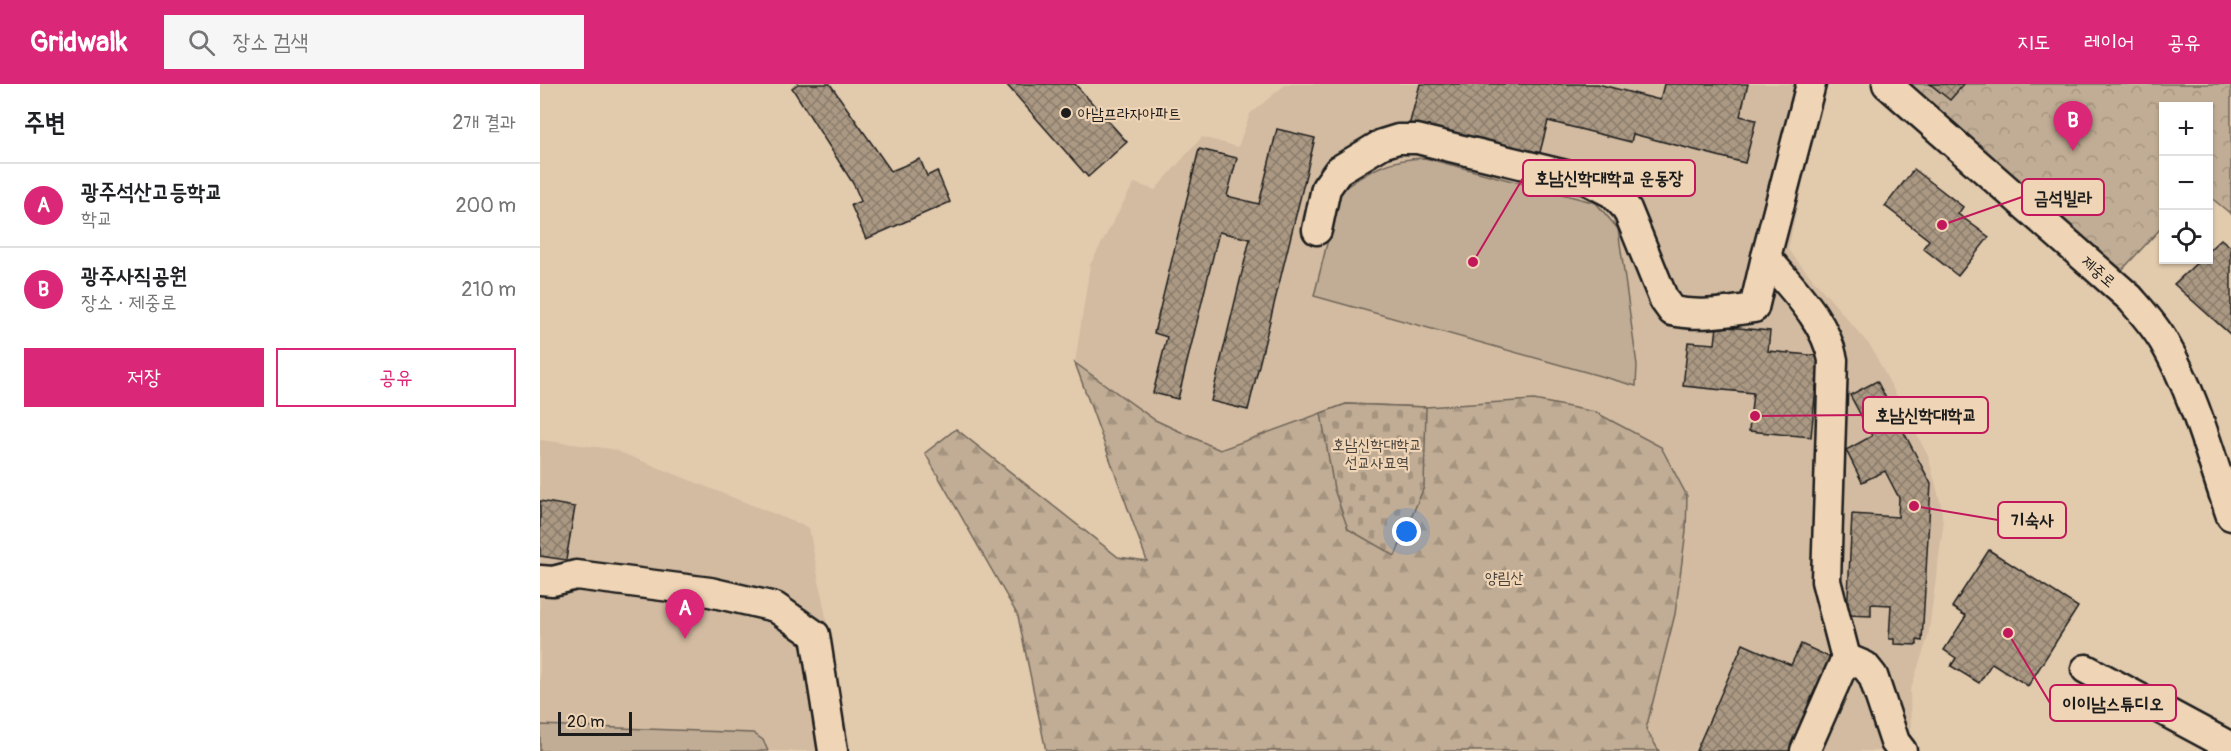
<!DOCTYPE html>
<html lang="ko">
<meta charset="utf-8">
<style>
:root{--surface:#fff;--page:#f6f6f6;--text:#202124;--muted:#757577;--line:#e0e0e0;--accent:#db2777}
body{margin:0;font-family:Pangolin,"Poor Story",sans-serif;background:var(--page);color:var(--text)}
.controls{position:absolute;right:18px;top:18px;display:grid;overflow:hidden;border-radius:0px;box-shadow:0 2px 4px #0004}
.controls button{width:54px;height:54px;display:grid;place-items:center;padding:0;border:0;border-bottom:2px solid var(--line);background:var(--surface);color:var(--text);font:30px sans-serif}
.scale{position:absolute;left:18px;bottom:15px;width:74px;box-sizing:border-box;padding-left:6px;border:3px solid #1c1c1c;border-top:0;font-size:16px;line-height:21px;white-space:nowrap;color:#1c1c1c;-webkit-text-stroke:4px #efd5b6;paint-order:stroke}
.you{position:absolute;left:867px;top:448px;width:21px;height:21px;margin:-15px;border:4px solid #fff;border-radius:50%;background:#1a73e8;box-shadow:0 0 0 9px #1a73e833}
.badge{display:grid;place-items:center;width:39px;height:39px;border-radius:50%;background:var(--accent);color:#fff;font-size:20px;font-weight:700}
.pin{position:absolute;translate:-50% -50px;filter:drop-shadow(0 2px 3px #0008)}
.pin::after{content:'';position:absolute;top:32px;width:21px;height:18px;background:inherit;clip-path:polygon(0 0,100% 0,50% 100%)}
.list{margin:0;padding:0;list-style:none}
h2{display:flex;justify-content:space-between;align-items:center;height:78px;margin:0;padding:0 24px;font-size:26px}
h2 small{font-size:20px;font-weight:400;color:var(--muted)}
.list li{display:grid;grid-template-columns:39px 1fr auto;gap:18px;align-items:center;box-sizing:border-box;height:84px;padding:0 24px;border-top:2px solid var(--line)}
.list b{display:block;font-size:22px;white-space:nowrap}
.list p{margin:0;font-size:20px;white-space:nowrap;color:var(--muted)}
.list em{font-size:20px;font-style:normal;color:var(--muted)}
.actions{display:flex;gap:12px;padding:18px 24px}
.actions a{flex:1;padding:14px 0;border:2px solid var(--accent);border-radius:0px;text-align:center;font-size:21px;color:var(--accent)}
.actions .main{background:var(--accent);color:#fff}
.icon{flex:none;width:33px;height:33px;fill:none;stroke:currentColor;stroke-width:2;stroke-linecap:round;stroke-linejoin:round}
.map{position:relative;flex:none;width:1691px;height:667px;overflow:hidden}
header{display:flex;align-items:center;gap:36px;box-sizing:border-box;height:84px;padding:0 30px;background:var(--accent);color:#fff}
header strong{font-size:28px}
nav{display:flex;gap:33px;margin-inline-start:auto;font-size:21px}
.search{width:420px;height:54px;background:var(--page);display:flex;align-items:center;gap:15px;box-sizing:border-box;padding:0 21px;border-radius:0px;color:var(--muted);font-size:22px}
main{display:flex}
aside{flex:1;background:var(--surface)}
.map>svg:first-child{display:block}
</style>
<header>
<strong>Gridwalk</strong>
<div class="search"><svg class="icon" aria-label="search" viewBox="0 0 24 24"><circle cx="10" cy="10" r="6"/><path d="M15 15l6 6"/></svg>장소 검색</div>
<nav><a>지도</a><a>레이어</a><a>공유</a></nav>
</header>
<main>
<aside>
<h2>주변<small>2개 결과</small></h2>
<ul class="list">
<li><span class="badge">A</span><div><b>광주석산고등학교</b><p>학교</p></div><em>200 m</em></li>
<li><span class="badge">B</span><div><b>광주사직공원</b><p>장소 · 제중로</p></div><em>210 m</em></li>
</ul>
<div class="actions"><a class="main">저장</a><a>공유</a></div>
</aside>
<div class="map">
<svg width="1691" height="667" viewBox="0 0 1691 667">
<defs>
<pattern id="forest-firs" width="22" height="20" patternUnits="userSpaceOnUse" patternTransform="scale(1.5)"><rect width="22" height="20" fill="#c1ad95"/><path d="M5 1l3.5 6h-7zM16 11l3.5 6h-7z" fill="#a59480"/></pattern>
<pattern id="cemetery-stones" width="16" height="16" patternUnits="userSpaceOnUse" patternTransform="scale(1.5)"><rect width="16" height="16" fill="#c1ad95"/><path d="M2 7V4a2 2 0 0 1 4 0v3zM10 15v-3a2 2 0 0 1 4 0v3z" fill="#a59480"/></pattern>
<pattern id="park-crowns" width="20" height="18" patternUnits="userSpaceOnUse" patternTransform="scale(1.5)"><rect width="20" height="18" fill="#c1ad95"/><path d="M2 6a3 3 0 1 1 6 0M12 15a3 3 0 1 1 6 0" fill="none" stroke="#a59480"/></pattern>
<pattern id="building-cross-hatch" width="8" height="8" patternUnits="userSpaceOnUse" patternTransform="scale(1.5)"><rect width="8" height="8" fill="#ab9984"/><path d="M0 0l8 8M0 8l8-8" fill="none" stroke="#8a7c6b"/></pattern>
</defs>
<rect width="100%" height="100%" fill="#e2caad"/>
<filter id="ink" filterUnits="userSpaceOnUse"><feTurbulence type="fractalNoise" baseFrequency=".0167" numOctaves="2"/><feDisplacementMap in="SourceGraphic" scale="12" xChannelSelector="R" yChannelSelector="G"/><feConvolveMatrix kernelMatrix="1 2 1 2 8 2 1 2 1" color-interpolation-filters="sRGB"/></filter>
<g filter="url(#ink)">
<g fill="#d2bba1">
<path d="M746,0h537l-35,166 83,97 57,109 13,49 2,22 -15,110 -18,54 1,42 5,18h-257l-13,-21 29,-116 11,-83 -260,-124 -80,-3 -126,46 -65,-30 -80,-57 15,-98 44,-82 21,7 47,-53 36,10 12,-33z"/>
<path d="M0,356l72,9 197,79 42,223h-311z"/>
</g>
<path fill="url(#forest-firs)" stroke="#6e6458" stroke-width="1.5" d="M535,279l80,57 65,30 126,-46 80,3 108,-7 61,12 66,35 26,49 -1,35 -11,83 -29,115 13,22h-613l-28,-135 -93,-163 31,-24 162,128 29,4z"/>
<path fill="url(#cemetery-stones)" stroke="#6e6458" stroke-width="1.5" d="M806,320l80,3 -2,80 -29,69 -47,-27 -14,-40 -13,-76z"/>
<path fill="url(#park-crowns)" stroke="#6e6458" stroke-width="1.5" d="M1364,0h327v130l-22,-18 -1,-90h-44l-1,120 -42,45z"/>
<g fill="#c1ad95" stroke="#6e6458" stroke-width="1.5">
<path d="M885,74l171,45 22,26 19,136 -1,21 -322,-90 26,-105c30,-21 48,-32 85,-33z"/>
<path d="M0,641l213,8 10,7 5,11h-228z"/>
</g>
<g fill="url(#building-cross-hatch)" stroke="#1c1c1c" stroke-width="1.5">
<path d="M258,0h32l61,87 29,-12 7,17 10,-5 13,31 -84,37 -15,-34 10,-4 -7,-16 -62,-97z"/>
<path d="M466,0h69l52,58 -39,35z"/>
<path d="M880,0h178l62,16 4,-16h84l-8,32 16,4 -11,43 -112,-29 -2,8 -83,-21 -10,39 -129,-34z"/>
<path d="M1390,0h34l-14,16z"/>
<path d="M737,45l38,9 -67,272 -37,-9 39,-162 -31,-7 -41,167 -25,-6 14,-56 -13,-4 45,-184 38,9 -10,38 32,8z"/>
<path d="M1374,85l49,38 -5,7 31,23 -31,39 -35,-28 6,-8 -44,-34z"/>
<path d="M1681,155l10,8v88l-57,-51 26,-24h8v-9z"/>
<path d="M1177,242l53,5 -2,20 51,5 -8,81 -62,-6 4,-38 -70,-7 5,-44 27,2z"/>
<path d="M1337,297l54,103 -9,157 -5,-1v5l-23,-1v-5h-5l2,-34 -20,-1v12l-24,-1 5,-101 46,3 1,-19 -14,-27 -23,11 -16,-32 26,-14 -22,-41z"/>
<path d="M0,417l35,6 -9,53 -26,-4z"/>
<path d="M1449,466l89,57 -50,79 -36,-23 -13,20 -28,-17 5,-8 -12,-8 22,-34 -14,-9z"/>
<path d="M1203,560l48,21 10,-21 33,15 -41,92h-97z"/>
</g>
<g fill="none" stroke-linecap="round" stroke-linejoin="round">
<g stroke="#1c1c1c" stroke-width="33">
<g id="minor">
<path d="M1347,0l243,214c12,14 25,28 34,44 31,53 47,117 67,174"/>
<path d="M777,146l9,-42 13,-18 43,-26 16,-5h19l170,41 25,13 15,16 37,91 8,11c28,6 54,1 82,-3l12,-51"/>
<path d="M0,496l13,1 23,-6 134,17 65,15 40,28 18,116"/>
<path d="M1306,574l19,8 8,10 22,66 7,9"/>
<path d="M1546,585l145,78"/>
<path d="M1265,667l41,-93 -20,-77 7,-221c-8,-41 -41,-71 -67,-103l45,-173"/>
</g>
</g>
<use href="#minor" stroke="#efd5b6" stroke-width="28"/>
</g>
</g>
<circle fill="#1c1c1c" stroke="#efd5b6" stroke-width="2" cx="526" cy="29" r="6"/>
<g text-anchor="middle" stroke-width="4.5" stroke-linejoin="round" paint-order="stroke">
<g font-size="16" fill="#1c1c1c" stroke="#efd5b6" text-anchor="start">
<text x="538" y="35">아남프라자아파트</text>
</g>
<g font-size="16" fill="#1c1c1c" stroke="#efd5b6">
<text transform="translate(1559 187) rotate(41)" y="6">제중로</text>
</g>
<g font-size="16" fill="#45403a" stroke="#efd5b6">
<text x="837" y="366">호남신학대학교<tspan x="837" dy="18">선교사묘역</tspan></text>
<text x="964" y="499">양림산</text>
</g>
</g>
<path fill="none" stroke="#c2185b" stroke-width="2" d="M933 178L983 94M1402 141L1482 113M1215 332L1323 331M1374 422L1458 436M1468 549L1510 619"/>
<g fill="#c2185b" stroke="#efd5b6" stroke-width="2">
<circle cx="933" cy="178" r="6"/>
<circle cx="1402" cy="141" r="6"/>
<circle cx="1215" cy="332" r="6"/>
<circle cx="1374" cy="422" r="6"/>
<circle cx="1468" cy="549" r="6"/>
</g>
<g fill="#efd5b6" stroke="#c2185b" stroke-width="2">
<rect x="983" y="76" width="172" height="36" rx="6"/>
<rect x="1482" y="95" width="82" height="36" rx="6"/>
<rect x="1323" y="313" width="125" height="36" rx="6"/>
<rect x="1458" y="418" width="68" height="36" rx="6"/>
<rect x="1510" y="601" width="126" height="36" rx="6"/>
</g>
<g font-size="18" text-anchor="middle" font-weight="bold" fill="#1c1c1c">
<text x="1069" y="100">호남신학대학교 운동장</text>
<text x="1523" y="120">금석빌라</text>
<text x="1386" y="337">호남신학대학교</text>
<text x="1492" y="442">기숙사</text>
<text x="1573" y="626">이이남스튜디오</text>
</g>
</svg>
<div class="controls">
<button>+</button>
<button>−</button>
<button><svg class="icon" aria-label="locate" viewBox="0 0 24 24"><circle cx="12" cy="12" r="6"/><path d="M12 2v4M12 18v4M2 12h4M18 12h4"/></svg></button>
</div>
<div class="scale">20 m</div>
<div class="you"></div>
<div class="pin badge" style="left:145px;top:555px">A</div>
<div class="pin badge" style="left:1533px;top:67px">B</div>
</div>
</main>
